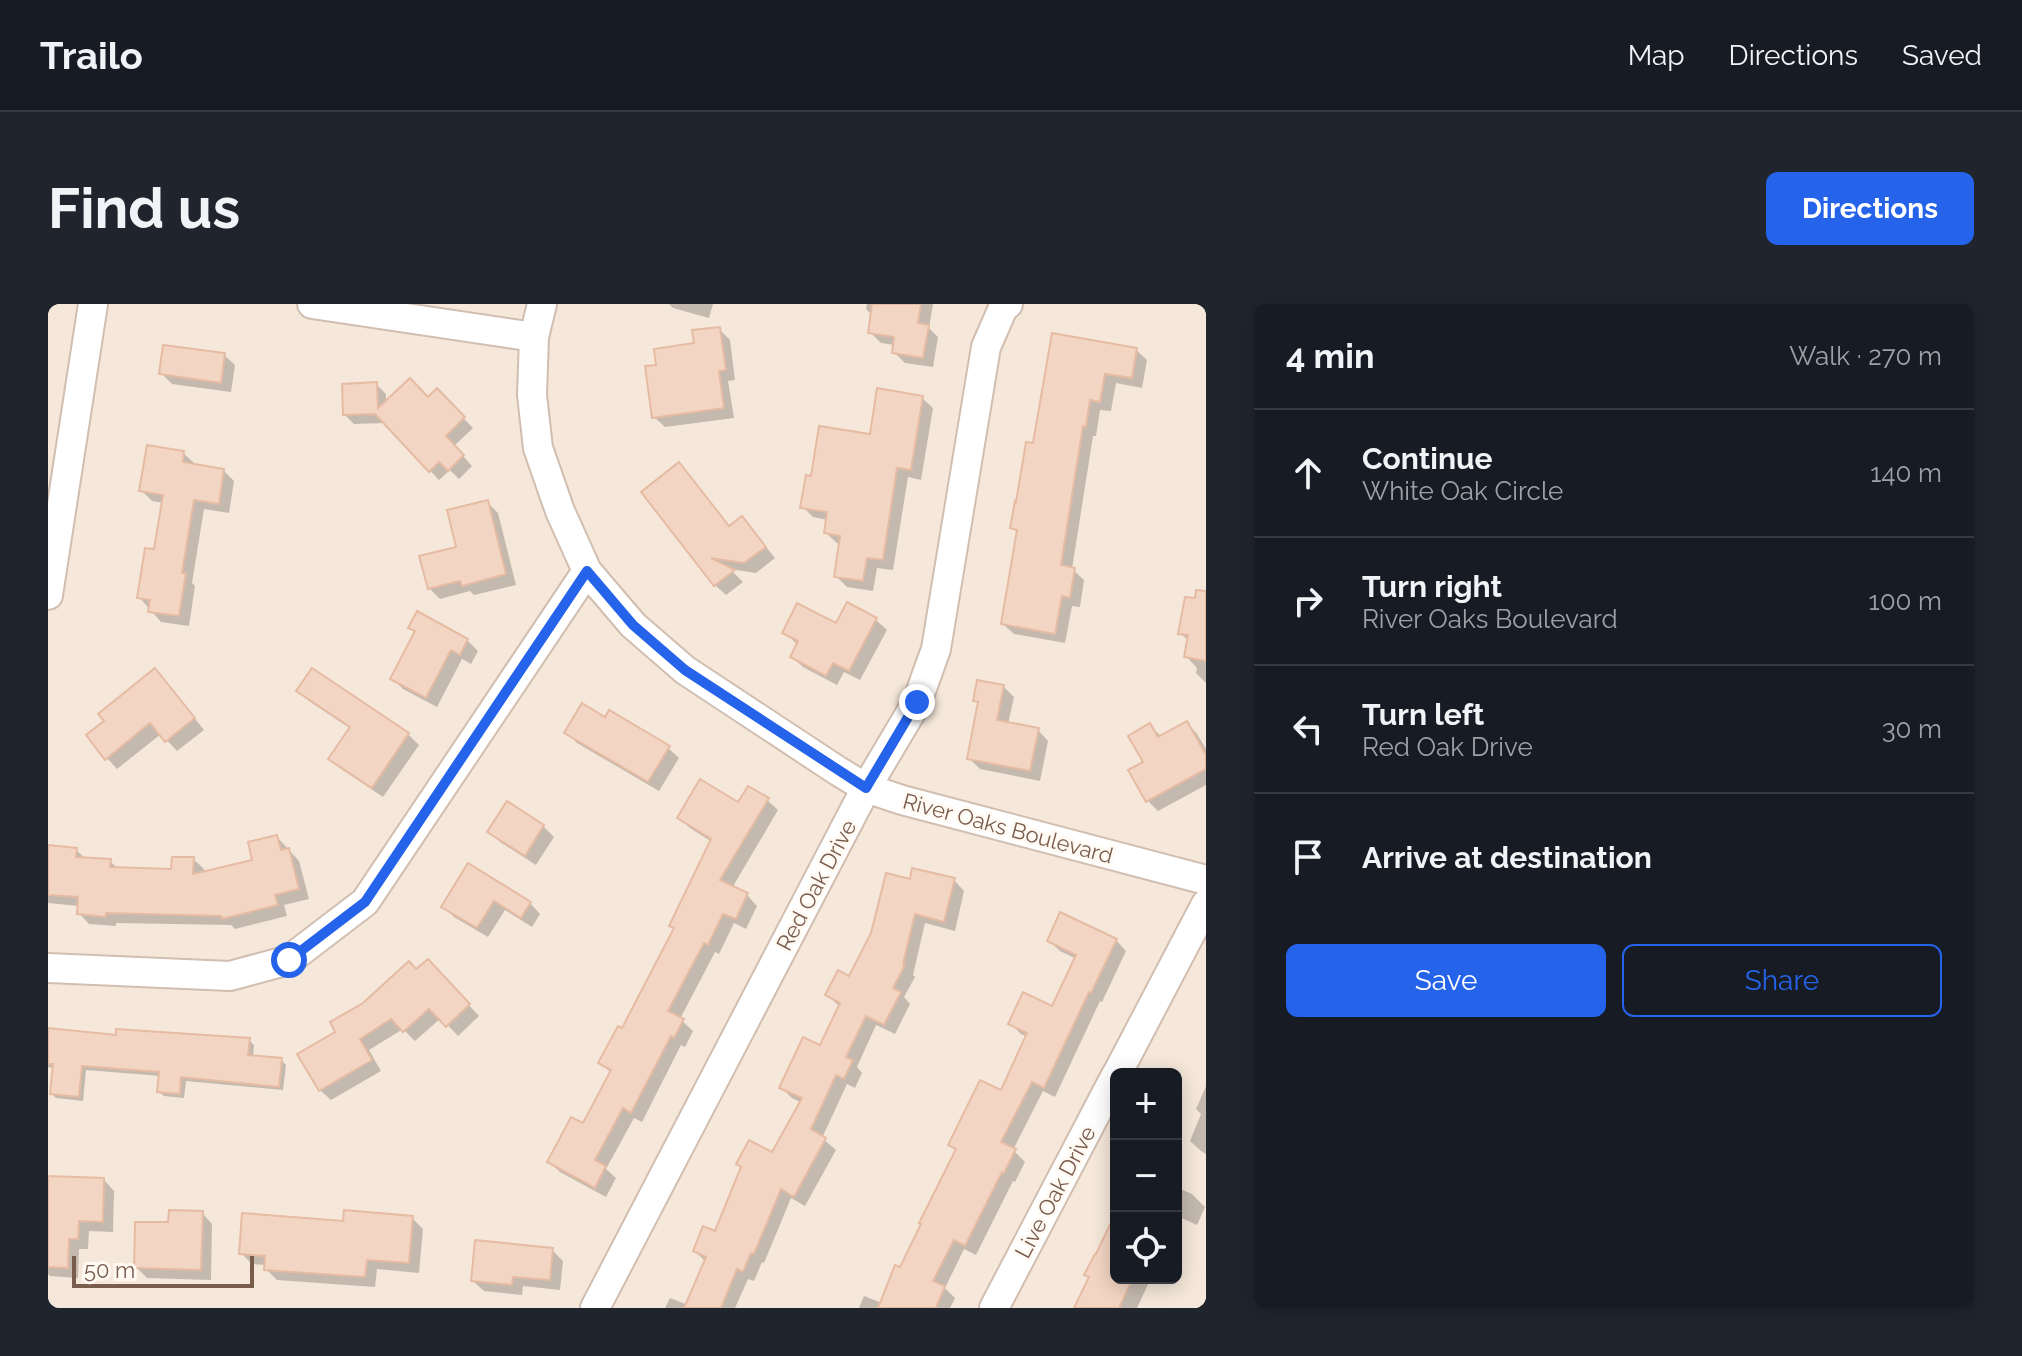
<!DOCTYPE html>
<meta charset="utf-8">
<style>
:root{--surface:#171b24;--page:#20242c;--text:#f1f3f6;--muted:#9ea1a6;--line:#363941;--accent:#2563eb}
body{margin:0;font-family:Raleway,sans-serif;background:var(--page);color:var(--text)}
.controls{position:absolute;right:24px;bottom:24px;display:grid;overflow:hidden;border-radius:12px;box-shadow:0 4px 20px #0003}
.controls button{width:72px;height:72px;display:grid;place-items:center;padding:0;border:0;border-bottom:2px solid var(--line);background:var(--surface);color:var(--text);font:40px sans-serif}
.scale{position:absolute;left:24px;bottom:20px;width:182px;box-sizing:border-box;padding-left:8px;border:4px solid #7a5c4d;border-top:0;font-size:22px;line-height:28px;white-space:nowrap;color:#7a5c4d;-webkit-text-stroke:6px #fffaf3;paint-order:stroke}
.stop{position:absolute;width:24px;height:24px;margin:-18px;border:6px solid #2563eb;border-radius:50%;background:#fff}
.stop.end{background:#2563eb;border-color:#fff;box-shadow:0 2px 8px #0008}
.list{margin:0;padding:0;list-style:none}
h2{display:flex;justify-content:space-between;align-items:center;height:104px;margin:0;padding:0 32px;font-size:34px}
h2 small{font-size:26px;font-weight:400;color:var(--muted)}
.list li{display:grid;grid-template-columns:52px 1fr auto;gap:24px;align-items:center;box-sizing:border-box;height:128px;padding:0 32px;border-top:2px solid var(--line)}
.list b{display:block;font-size:30px;white-space:nowrap}
.list p{margin:0;font-size:26px;white-space:nowrap;color:var(--muted)}
.list em{font-size:26px;font-style:normal;color:var(--muted)}
.actions{display:flex;gap:16px;padding:24px 32px}
.actions a{flex:1;padding:18px 0;border:2px solid var(--accent);border-radius:12px;text-align:center;font-size:28px;color:var(--accent)}
.actions .main{background:var(--accent);color:#fff}
.icon{flex:none;width:44px;height:44px;fill:none;stroke:currentColor;stroke-width:2;stroke-linecap:round;stroke-linejoin:round}
.map{position:relative;flex:none;width:1158px;height:1004px;overflow:hidden;border-radius:12px}
header{display:flex;align-items:center;gap:48px;box-sizing:border-box;height:112px;padding:0 40px;background:var(--surface);border-bottom:2px solid var(--line)}
header strong{font-size:38px}
nav{display:flex;gap:44px;margin-inline-start:auto;font-size:28px}
.intro{display:flex;align-items:center;justify-content:space-between;box-sizing:border-box;height:192px;padding:0 48px}
h1{margin:0;font-size:56px}
.button{padding:20px 36px;border-radius:12px;background:var(--accent);color:#fff;font-size:28px;font-weight:700}
main{display:flex;gap:48px;padding:0 48px}
aside{flex:1;background:var(--surface);border-radius:12px;box-shadow:0 4px 20px #0003}
.map>svg:first-child{display:block}
</style>
<header>
<strong>Trailo</strong>
<nav><a>Map</a><a>Directions</a><a>Saved</a></nav>
</header>
<div class="intro"><h1>Find us</h1><a class="button">Directions</a></div>
<main>
<div class="map">
<svg width="1158" height="1004" viewBox="0 0 1158 1004">
<rect width="100%" height="100%" fill="#fdf6ec"/>
<path fill="#f5e8da" fill-rule="evenodd" d="M0,0h1158v1004h-1158zM1068,770h60v204h-60z"/>
<g fill="#0003">
<path d="M621,0h44l-4,14 -36,-10z"/>
<path d="M819,0h66l-4,24 9,9 -5,30 -28,-4 -11,-11 1,-7 -14,-2 -11,-11 3,-16 -7,-7z"/>
<path d="M671,25l11,11 5,40 -7,1 6,37 -69,9 -11,-10 4,-50 39,-22z"/>
<path d="M1005,32l83,14 11,10 -5,28 -26,-5 -5,28 -11,-1 -4,26h-3l-21,133 12,11 -4,27 -8,-1 -7,37 -51,-9 -11,-10 15,-90 -5,-6 21,-83z"/>
<path d="M176,51l11,10 -4,27 -59,-8 -11,-11z"/>
<path d="M328,80l10,10v9l42,-4 9,-8 36,37 -19,18 18,20 -13,13 -9,-9 -11,10 -54,-57 -31,1 -9,-9z"/>
<path d="M874,94l11,10 -12,72 -13,-3 -15,93 -16,-2 -4,23 -26,-4 -11,-11 5,-32 -4,-1 -11,-10 2,-13 -15,-3 -10,-10 10,-29 59,-41z"/>
<path d="M135,149l11,10v3l29,4 11,11 -5,32 -25,-4 -12,74 3,3 -6,40 -28,-4 -22,-25 17,-45 8,-49 -12,-2 -10,-10z"/>
<path d="M631,161l11,10 40,53 22,2 23,28 -19,15 -26,-4 13,13 -17,13 -11,-10z"/>
<path d="M439,198l11,11 18,72 -42,10 -4,-4 -30,8 -11,-11 30,-39z"/>
<path d="M1158,299v80l-10,-10 1,-5 -11,-12 3,-15 -9,-8z"/>
<path d="M828,316l11,10 -27,50 -16,-8 -7,13 -34,-18 -11,-10 6,-12 -14,-13z"/>
<path d="M363,323l56,13 11,11 -7,13 -9,-5 -25,48 -34,-18 -11,-11 24,-45z"/>
<path d="M264,366l96,64 11,11 -36,52 -42,-28 -10,-10 20,-30 -42,-28 -10,-10z"/>
<path d="M117,377l39,49 -27,21 -16,-17 -44,35 -10,-11z"/>
<path d="M955,382l11,11 -6,27 30,6 10,11 -8,40 -60,-12 -11,-11 11,-53 -5,-5z"/>
<path d="M558,416l62,28 11,10 -20,33 -82,-48 -10,-11z"/>
<path d="M1139,419l10,11 9,15v36l-48,26 -10,-10 -2,-38 4,-37 12,11z"/>
<path d="M719,496l11,10 -46,78 15,7 10,11 -11,23 -12,-6 -15,31 -4,-2 -35,67 13,12 -8,16 -4,-2 -39,77 -8,-4 -28,51 10,9 -10,19 -46,-25 -11,-10 35,-36 27,-53 -10,-10 22,-32 53,-101 -5,-4 41,-84 -22,-14 -11,-10z"/>
<path d="M495,522l11,11 -18,28 -36,-23 -10,-11z"/>
<path d="M229,533l22,24 10,38 -25,6 3,11 -52,13 -4,-4 -115,-2v3l-27,-2 -10,-11v-7l-31,-3v-56l28,3 10,9 24,2 8,8 55,2 20,-12 11,10v5l51,-13z"/>
<path d="M421,562l61,37 10,11 -8,13 -27,-17 -17,27 -34,-20 -10,-11z"/>
<path d="M906,576l10,11 -9,40 -30,-8 -12,52 2,2 -11,20 6,7 -15,30 -19,-9 -19,42 5,6 -7,15 -8,-4 -25,54 14,12 -31,56 -14,-8 -27,65 -2,-1 -8,19 -6,-2 -13,29h-70l5,-10 18,7 18,-43 -11,-11 21,-18 57,-78 29,-52 -10,-5 -10,-10 39,-41 19,-40 -13,-12 23,-16 61,-98z"/>
<path d="M1068,636l10,11 -24,51 -2,-1 -45,96 -12,-6 -30,59 12,12 -10,20 -2,-1 -37,74 -12,-6 -19,39 10,10 -5,10h-91l5,-12 18,7 19,-34 56,-118 -7,-7 52,-51 26,-56 -7,-3 -10,-10 42,-15 24,-50 -17,-8 -11,-10z"/>
<path d="M368,667l22,1 41,44 -21,20 -17,-18 -26,23 -12,-12 -34,21 12,21 -50,29 -11,-10 18,-58z"/>
<path d="M0,726l69,8 132,2 5,5 -1,12 28,3 5,5 -3,25 -97,-9 -2,17 -20,-2 -5,-4 2,-16 -75,-6 -3,31 -27,-3 -4,-4 2,-26 -6,-1z"/>
<path d="M1158,782v68l-5,-3 -11,-10 11,-27 -5,-5z"/>
<path d="M0,874l56,2 10,11 -1,41 -24,-1 -1,18h-9l-1,29 -28,-2 -2,-2z"/>
<path d="M1128,883l16,7 13,13 -8,18 -18,-8 -3,6z"/>
<path d="M154,909l10,11 -1,56 -64,-2 -11,-11 34,-42z"/>
<path d="M1068,912v62h35l-14,30h-60z"/>
<path d="M364,914l11,11 -4,44 -42,-4 -2,18 -98,-7 -11,-11v-4l-14,-1 -11,-11z"/>
<path d="M504,946l11,11 -3,29 -37,-4 -1,9 -38,-4 -11,-10z"/>
</g>
<g fill="#f3d5c3" stroke="#e6bba3" stroke-width="2">
<path d="M824,0h49l-3,19 11,2 -6,33 -31,-5 2,-16 -26,-4z"/>
<path d="M672,23l6,43 -7,1 5,37 -72,10 -7,-52 11,-1 -2,-16 40,-6 -2,-13z"/>
<path d="M1004,29l85,15 -5,30 -27,-4 -5,28 -10,-2 -4,27 -3,-1 -22,139 14,3 -5,30 -8,-2 -7,38 -54,-10 16,-94 -7,-2 5,-27 1,1 10,-60 7,1z"/>
<path d="M115,41l62,8 -4,30 -62,-9z"/>
<path d="M362,74l18,19 9,-9 28,29 -19,19 18,19 -16,16 -9,-9 -10,10 -54,-58 -32,1 -1,-31 35,-2 1,26z"/>
<path d="M829,84l46,8 -12,74 -14,-2 -14,92 -16,-2 -4,23 -29,-4 6,-41 -16,-3 3,-21 -27,-4 6,-33 5,1 8,-50 51,8z"/>
<path d="M99,141l37,6 -1,11 41,7 -5,35 -25,-4 -12,73h4l-7,43 -31,-4 2,-12 -13,-2 8,-50 9,1 9,-54 -24,-4z"/>
<path d="M631,158l50,64 13,-10 24,31 -22,16 -33,-5 24,12 -21,16 -73,-94z"/>
<path d="M440,196l18,74 -44,12 -2,-5 -32,8 -9,-33 37,-9 -9,-37z"/>
<path d="M1148,286l10,1v70l-22,-4 4,-22 -10,-1 7,-37 10,1z"/>
<path d="M799,298l30,16 -28,53 -16,-8 -7,13 -36,-19 8,-16 -16,-8 15,-30 39,20z"/>
<path d="M369,307l51,28 -8,16 -9,-5 -25,48 -36,-19 25,-48 -7,-3z"/>
<path d="M107,364l40,50 -30,24 -15,-19 -45,37 -19,-25 18,-14 -6,-7z"/>
<path d="M264,364l97,65 -37,55 -44,-29 22,-32 -54,-36z"/>
<path d="M929,376l27,5 -7,35 42,8 -9,43 -63,-12 11,-57 -5,-1z"/>
<path d="M534,399l23,14 4,-7 61,36 -22,36 -84,-49z"/>
<path d="M1139,417l19,34v14l-60,33 -18,-32 15,-8 -15,-26 22,-13 8,14z"/>
<path d="M652,475l38,23 10,-16 21,12 -49,82 28,13 -12,26 -13,-5 -15,31 -4,-2 -36,68 16,8 -10,19 -3,-2 -40,77 -8,-5 -28,52 11,6 -11,22 -48,-26 24,-45 12,6 28,-53 -13,-7 20,-37 4,2 52,-100 -5,-2 42,-87 -34,-21z"/>
<path d="M459,497l37,24 -19,31 -38,-24z"/>
<path d="M229,531l4,15 8,-2 10,41 -24,6 3,10 -56,14 -1,-3 -115,-3v4l-29,-3 1,-17 -30,-2v-50l29,3 -1,9 35,2 -1,8 61,2 1,-12h22l-1,17 59,-14 -4,-18z"/>
<path d="M420,559l63,39 -10,16 -27,-17 -17,27 -36,-21z"/>
<path d="M864,564l43,10 -11,44 -29,-8 -12,50 2,1 -12,23 8,4 -17,33 -18,-9 -20,41 7,3 -9,19 -8,-4 -25,54 15,9 -32,59 -13,-8 -27,65 -3,-1 -8,19 -6,-3 -16,39h-37l22,-51 -13,-6 10,-25 12,5 26,-64 -5,-3 13,-24 23,12 30,-54 -23,-10 24,-51 17,8 20,-42 -15,-8 13,-25 11,6 22,-43 15,-60 24,6z"/>
<path d="M1012,608l57,27 -26,54 -2,-1 -45,96 -12,-6 -31,60 15,7 -12,24 -2,-1 -37,74 -11,-6 -21,41 12,5 -9,22h-58l17,-43 5,2 21,-43 -2,-1 37,-74 -8,-4 32,-65 21,10 26,-57 -19,-9 15,-32 29,14 24,-51 -29,-14z"/>
<path d="M380,655l42,45 -24,23 -17,-18 -26,23 -12,-13 -31,20 12,21 -53,31 -22,-37 38,-22 -5,-10 33,-19 46,-42 7,8z"/>
<path d="M0,724l68,7v-6l134,9 -2,17 34,3 -3,29 -98,-10 -1,17 -23,-2 2,-20 -77,-6 -3,31 -29,-3 3,-30h-5z"/>
<path d="M0,872l56,2 -1,44 -24,-1 -1,18h-9l-1,29 -20,-1z"/>
<path d="M121,906l34,1 -2,59 -67,-2 1,-46h33z"/>
<path d="M296,906l69,6 -4,47 -42,-3 -2,17 -101,-7 1,-14 -26,-2 3,-41 101,8z"/>
<path d="M1068,908v66h17l-14,30h-45l15,-31 -5,-2 11,-21h1z"/>
<path d="M427,936l78,8 -3,32 -37,-3 -1,8 -41,-4z"/>
</g>
<g fill="none" stroke-linecap="round" stroke-linejoin="round">
<g stroke="#d1beb0" stroke-width="32">
<g id="street">
<path d="M264,0l222,33"/>
<path d="M494,0l-8,33 -2,58 6,53 22,63 27,60 46,54 52,45 153,101 28,17 36,12 304,80"/>
<path d="M0,291l45,-291"/>
<path d="M0,664l182,8 59,-16 76,-58 222,-331"/>
<path d="M1069,770l89,-170"/>
<path d="M547,1004l271,-520 51,-86 19,-53 50,-302 17,-39 5,-4"/>
<path d="M946,1004l122,-233"/>
</g>
</g>
<use href="#street" stroke="#fff" stroke-width="28"/>
</g>
<g fill="none" stroke-linecap="round" stroke-linejoin="round">
<path stroke="#2563eb" stroke-width="10" d="M241,656l76,-58 222,-331 46,54 52,45 181,118 51,-86"/>
</g>
<g text-anchor="middle" stroke-width="6" stroke-linejoin="round" paint-order="stroke">
<g font-size="22" fill="#7a5c4d" stroke="#fffaf3">
<text transform="translate(960 524) rotate(15)" y="8">River Oaks Boulevard</text>
<text transform="translate(768 581) rotate(-62)" y="8">Red Oak Drive</text>
<text transform="translate(1007 888) rotate(-62)" y="8">Live Oak Drive</text>
</g>
</g>
</svg>
<div class="controls">
<button>+</button>
<button>−</button>
<button><svg class="icon" aria-label="locate" viewBox="0 0 24 24"><circle cx="12" cy="12" r="6"/><path d="M12 2v4M12 18v4M2 12h4M18 12h4"/></svg></button>
</div>
<div class="scale">50 m</div>
<div class="stop" style="left:241px;top:656px"></div>
<div class="stop end" style="left:869px;top:398px"></div>
</div>
<aside>
<h2>4 min<small>Walk · 270 m</small></h2>
<ul class="list">
<li><svg class="icon" aria-label="ahead" viewBox="0 0 24 24"><path d="M12 20V5M6 11l6-6 6 6"/></svg><div><b>Continue</b><p>White Oak Circle</p></div><em>140 m</em></li>
<li><svg class="icon" aria-label="right" viewBox="0 0 24 24"><path d="M7 20v-9h11M14 6l5 5-5 5"/></svg><div><b>Turn right</b><p>River Oaks Boulevard</p></div><em>100 m</em></li>
<li><svg class="icon" aria-label="left" viewBox="0 0 24 24"><path d="M17 20v-9H6M10 6l-5 5 5 5"/></svg><div><b>Turn left</b><p>Red Oak Drive</p></div><em>30 m</em></li>
<li><svg class="icon" aria-label="arrive" viewBox="0 0 24 24"><path d="M6 21V4h12l-3 4 3 4H6"/></svg><div><b>Arrive at destination</b></div></li>
</ul>
<div class="actions"><a class="main">Save</a><a>Share</a></div>
</aside>
</main>
